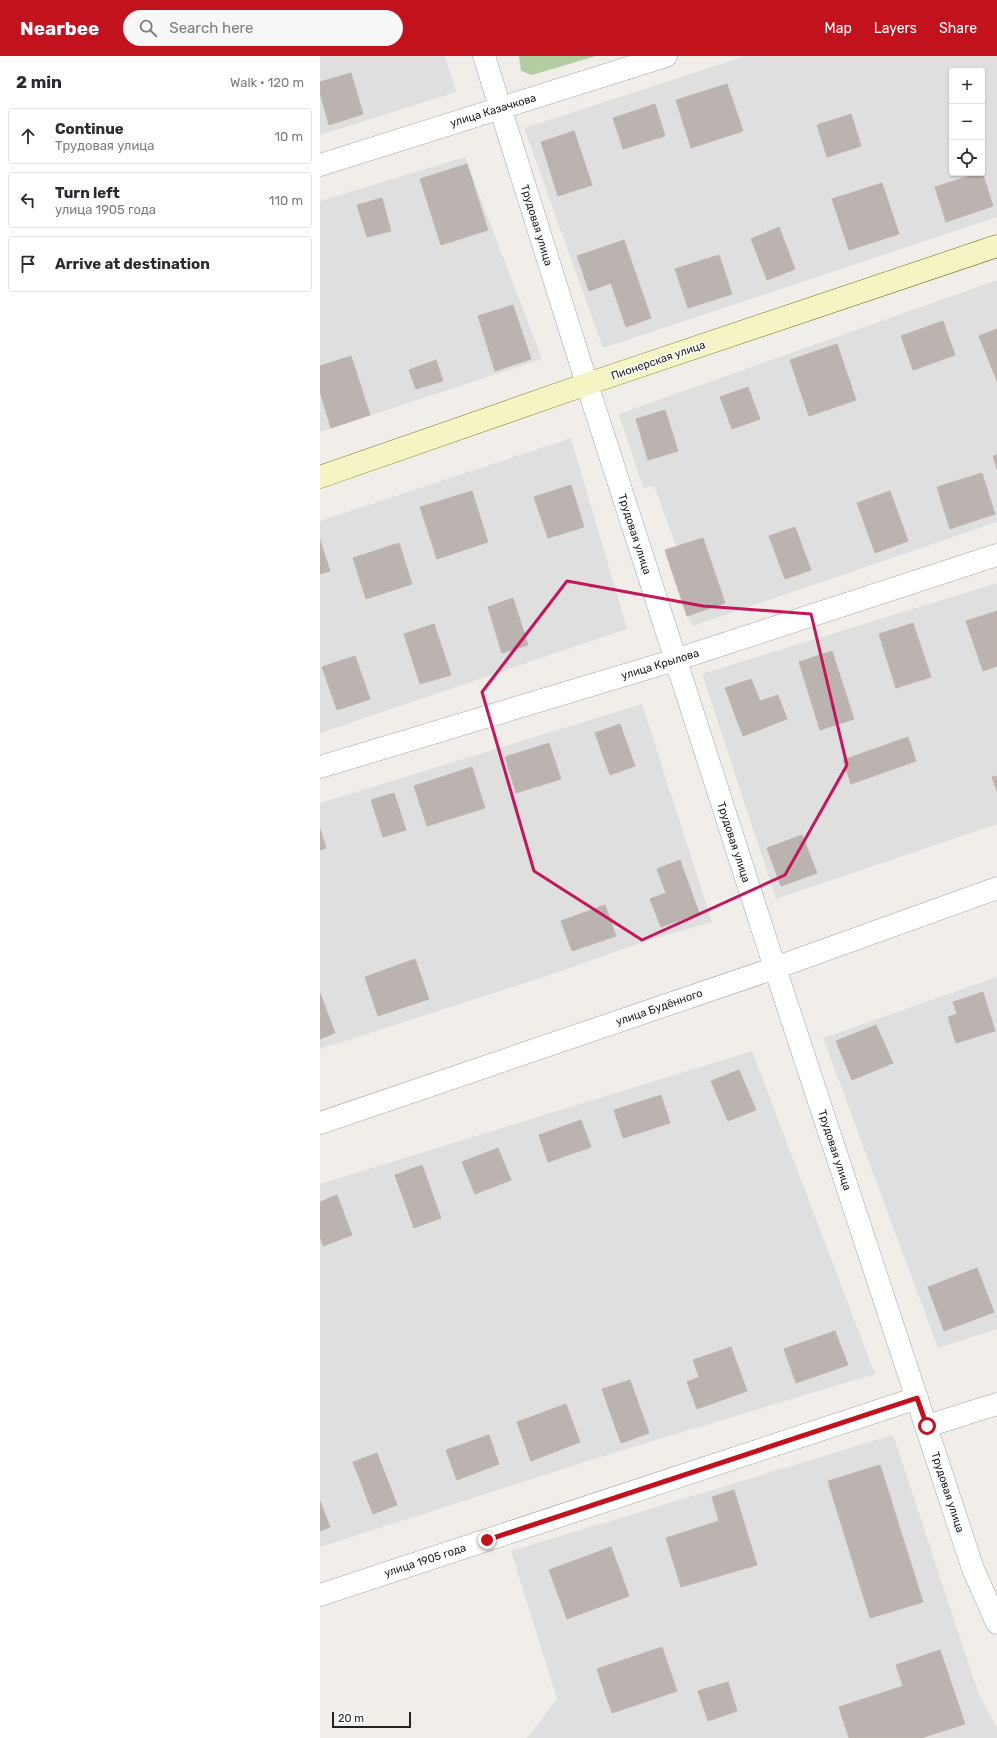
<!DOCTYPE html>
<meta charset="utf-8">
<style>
:root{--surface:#fff;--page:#f7f7f7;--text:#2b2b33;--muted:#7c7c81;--line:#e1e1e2;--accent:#c2121e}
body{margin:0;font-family:Rubik,sans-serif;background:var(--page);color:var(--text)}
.controls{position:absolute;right:12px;top:12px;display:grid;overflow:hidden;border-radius:4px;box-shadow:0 1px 3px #0004}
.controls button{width:36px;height:36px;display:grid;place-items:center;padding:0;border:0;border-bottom:1px solid var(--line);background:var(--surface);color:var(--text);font:20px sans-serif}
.scale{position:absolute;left:12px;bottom:10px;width:79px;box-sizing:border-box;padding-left:4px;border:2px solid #222;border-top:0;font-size:11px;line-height:14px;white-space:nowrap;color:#222;-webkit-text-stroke:3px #fff;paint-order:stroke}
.stop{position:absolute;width:12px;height:12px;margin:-9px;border:3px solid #c2121e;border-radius:50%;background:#fff}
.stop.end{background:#c2121e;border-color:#fff;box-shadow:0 1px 4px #0008}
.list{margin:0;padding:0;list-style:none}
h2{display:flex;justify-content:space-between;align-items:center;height:52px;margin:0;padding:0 16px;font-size:17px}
h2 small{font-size:13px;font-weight:400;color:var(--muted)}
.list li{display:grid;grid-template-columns:26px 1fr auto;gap:12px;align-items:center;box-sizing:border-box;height:56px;margin:0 8px 8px;padding:0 8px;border:1px solid var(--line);border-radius:4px}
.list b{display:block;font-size:15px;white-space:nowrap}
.list p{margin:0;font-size:13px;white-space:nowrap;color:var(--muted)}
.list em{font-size:13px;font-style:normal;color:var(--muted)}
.icon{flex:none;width:22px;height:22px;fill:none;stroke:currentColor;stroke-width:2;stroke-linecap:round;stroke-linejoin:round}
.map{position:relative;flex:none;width:677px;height:1682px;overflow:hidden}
header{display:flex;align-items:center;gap:24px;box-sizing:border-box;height:56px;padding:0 20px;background:var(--accent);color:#fff}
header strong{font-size:19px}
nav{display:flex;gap:22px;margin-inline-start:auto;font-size:14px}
.search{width:280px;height:36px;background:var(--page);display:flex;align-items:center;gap:10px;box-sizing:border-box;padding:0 14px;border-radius:22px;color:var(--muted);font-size:15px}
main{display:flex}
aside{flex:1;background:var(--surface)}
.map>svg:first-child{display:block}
</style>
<header>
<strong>Nearbee</strong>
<div class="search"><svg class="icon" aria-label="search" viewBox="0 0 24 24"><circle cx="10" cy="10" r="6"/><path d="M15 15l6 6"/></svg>Search here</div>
<nav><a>Map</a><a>Layers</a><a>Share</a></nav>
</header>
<main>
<aside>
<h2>2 min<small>Walk · 120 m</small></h2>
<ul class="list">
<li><svg class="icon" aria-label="ahead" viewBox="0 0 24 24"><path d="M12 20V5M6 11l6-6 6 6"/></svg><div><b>Continue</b><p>Трудовая улица</p></div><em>10 m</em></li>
<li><svg class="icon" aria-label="left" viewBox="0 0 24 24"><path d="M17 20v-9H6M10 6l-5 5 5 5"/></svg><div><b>Turn left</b><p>улица 1905 года</p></div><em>110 m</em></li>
<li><svg class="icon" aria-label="arrive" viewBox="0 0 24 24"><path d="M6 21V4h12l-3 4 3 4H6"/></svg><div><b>Arrive at destination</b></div></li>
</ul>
</aside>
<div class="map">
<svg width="677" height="1682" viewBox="0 0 677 1682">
<rect width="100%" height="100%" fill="#f1eeea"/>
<g fill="#e0dfdf" fill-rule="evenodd">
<path d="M0,0h125l11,36 -136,43z"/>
<path d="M426,0h251v161l-394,131 -79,-220zM632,15h30v102h-30z"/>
<path d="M145,101l77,202 -222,73v-231z"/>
<path d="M677,224v242l-304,104 -6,-10 -22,-66 11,-4 -22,-60 -11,2 -24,-74z"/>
<path d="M251,382l56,191 -307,104v-212z"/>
<path d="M677,527v241l-221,75 -74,-225z"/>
<path d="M322,648l70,218 -69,20 -90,32 -233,75v-246z"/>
<path d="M677,921v352l-59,19 -115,-310z"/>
<path d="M432,995l123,323 -262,79 -293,94v-363z"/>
<path d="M573,1379l86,259 18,34v10h-470l30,-39 -46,-148z"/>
</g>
<path fill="#b2cda2" d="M199,0h77l-64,19 -11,-4z"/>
<g fill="#bbb3af" stroke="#c2b5ad">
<path d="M31,17l12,41 -34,11 -9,-32v-11z"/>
<path d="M407,28l16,47 -52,17 -15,-48z"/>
<path d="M335,48l10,32 -42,13 -10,-31z"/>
<path d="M531,58l10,32 -34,11 -10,-32z"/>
<path d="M254,75l18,54 -34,11 -17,-54z"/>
<path d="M147,108l21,66 -47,15 -21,-66z"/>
<path d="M662,116l11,34 -47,16 -11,-35z"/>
<path d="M562,127l17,51 -50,16 -17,-51z"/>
<path d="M62,142l9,33 -24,6 -10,-32z"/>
<path d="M459,171l16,42 -28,11 -16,-41z"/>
<path d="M304,184l27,78 -25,9 -15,-44 -22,8 -12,-35z"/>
<path d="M399,199l13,39 -44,14 -13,-39z"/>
<path d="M193,249l18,54 -36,12 -17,-55z"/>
<path d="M623,265l12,34 -42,15 -12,-34z"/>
<path d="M677,273v52l-18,-45z"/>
<path d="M517,288l19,56 -47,16 -19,-56z"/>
<path d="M31,300l19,59 -39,13 -11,-36v-26z"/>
<path d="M116,304l7,21 -27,8 -7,-19z"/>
<path d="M428,331l12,32 -28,10 -12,-32z"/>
<path d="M345,354l13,41 -30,9 -12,-41z"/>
<path d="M677,399v14l-4,-13z"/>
<path d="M662,417l13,41 -45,15 -13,-42z"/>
<path d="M251,429l13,42 -36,11 -14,-41z"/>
<path d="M152,435l16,51 -51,17 -17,-52z"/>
<path d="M570,435l18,50 -33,12 -18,-50z"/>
<path d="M475,471l16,43 -26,9 -16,-43z"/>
<path d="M383,482l22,65 -38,13 -22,-66z"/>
<path d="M0,484l10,31 -10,3z"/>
<path d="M79,487l13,41 -46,15 -13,-41z"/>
<path d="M193,542l15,47 -26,8 -14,-46z"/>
<path d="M677,555v55l-14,5 -17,-50z"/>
<path d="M593,567l18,54 -35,11 -17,-54z"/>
<path d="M114,568l17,51 -31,9 -16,-50z"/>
<path d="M512,595l22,68 -34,11 -21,-68z"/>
<path d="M35,600l15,43 -33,11 -15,-43z"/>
<path d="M431,623l9,22 18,-6 9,24 -44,17 -18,-48z"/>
<path d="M300,668l15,42 -25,9 -15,-42z"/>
<path d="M588,681l8,24 -65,23 -8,-24z"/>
<path d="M229,687l12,36 -45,14 -11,-36z"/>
<path d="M152,711l13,41 -58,18 -13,-40z"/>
<path d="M677,720v15l-5,-14z"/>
<path d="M74,737l12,37 -23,7 -12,-37z"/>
<path d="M0,773l6,19 -6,2z"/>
<path d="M482,779l15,38 -36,13 -14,-38z"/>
<path d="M360,804l19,53 -38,14 -11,-28 16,-6 -9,-24z"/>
<path d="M285,849l11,31 -44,15 -11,-30z"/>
<path d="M95,903l14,40 -51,17 -13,-39z"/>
<path d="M663,936l12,39 -39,12 -8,-26 9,-3 -4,-12z"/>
<path d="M0,937l15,40 -15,6z"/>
<path d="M556,969l17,38 -41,17 -16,-39z"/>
<path d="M419,1014l17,40 -28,11 -17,-40z"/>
<path d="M341,1039l9,28 -47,15 -9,-28z"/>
<path d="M261,1064l10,27 -43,15 -9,-27z"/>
<path d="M178,1092l13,32 -36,14 -13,-32z"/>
<path d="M102,1109l19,53 -27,10 -19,-53z"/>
<path d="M17,1139l15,40 -29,11 -3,-10v-34z"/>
<path d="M657,1212l17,44 -50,19 -16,-44z"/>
<path d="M515,1275l13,34 -52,18 -12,-34z"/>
<path d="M411,1291l16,44 -50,18 -10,-27 12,-5 -6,-17z"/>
<path d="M310,1324l19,53 -28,10 -19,-54z"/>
<path d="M246,1348l14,38 -49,19 -14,-39z"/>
<path d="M169,1379l10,29 -42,16 -11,-30z"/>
<path d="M57,1397l20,52 -24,9 -20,-52z"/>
<path d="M560,1409l43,137 -53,16 -42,-137z"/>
<path d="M414,1434l23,75 -76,22 -15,-49 53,-17 -7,-24z"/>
<path d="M0,1445l10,26 -10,4z"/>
<path d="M291,1491l18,49 -62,23 -18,-49z"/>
<path d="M342,1591l15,44 -65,22 -15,-44z"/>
<path d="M620,1594l25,74 -44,14h-72l-10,-31 64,-21 -7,-21z"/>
<path d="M408,1626l9,29 -29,10 -10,-30z"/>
</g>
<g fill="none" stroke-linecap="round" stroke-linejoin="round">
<g stroke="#a3a3a3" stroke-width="23">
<g id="street">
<path d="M164,0l103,328 188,584 198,601 24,54"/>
<path d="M0,109l346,-109"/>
<path d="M0,711l355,-107 322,-105"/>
<path d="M0,1067l455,-155 222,-80"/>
<path d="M607,1370l70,-22"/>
<path d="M0,1539l597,-197"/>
</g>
</g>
<g stroke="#6f730f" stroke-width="23">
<path id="secondary" d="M0,421l267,-93 410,-138"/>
</g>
<use href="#street" stroke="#fff" stroke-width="22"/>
<use href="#secondary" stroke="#f5f4c4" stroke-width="22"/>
</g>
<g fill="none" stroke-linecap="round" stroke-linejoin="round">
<path stroke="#c2121e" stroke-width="5" d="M167,1484l430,-142 10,28"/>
</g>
<path fill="none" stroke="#c2185b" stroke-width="3" stroke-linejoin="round" d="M247,525l136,25 108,8 36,151 -62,110 -143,65 -108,-69 -52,-179z"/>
<g text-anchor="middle" stroke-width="3" stroke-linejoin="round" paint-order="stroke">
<g font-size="11" fill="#222" stroke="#fff">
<text transform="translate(173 54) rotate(-17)" y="4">улица Казачкова</text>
<text transform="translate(217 169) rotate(73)" y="4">Трудовая улица</text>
<text transform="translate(338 304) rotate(-19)" y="4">Пионерская улица</text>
<text transform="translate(315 478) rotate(72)" y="4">Трудовая улица</text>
<text transform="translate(340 608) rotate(-17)" y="4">улица Крылова</text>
<text transform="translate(414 786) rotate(72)" y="4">Трудовая улица</text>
<text transform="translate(339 951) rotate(-19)" y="4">улица Будённого</text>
<text transform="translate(515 1094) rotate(72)" y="4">Трудовая улица</text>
<text transform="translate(628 1436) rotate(72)" y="4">Трудовая улица</text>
<text transform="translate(105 1504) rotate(-18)" y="4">улица 1905 года</text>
</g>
</g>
</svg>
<div class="controls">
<button>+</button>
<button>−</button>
<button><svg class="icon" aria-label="locate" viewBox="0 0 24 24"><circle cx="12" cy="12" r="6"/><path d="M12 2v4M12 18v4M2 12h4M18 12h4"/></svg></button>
</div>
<div class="scale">20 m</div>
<div class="stop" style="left:607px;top:1370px"></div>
<div class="stop end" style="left:167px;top:1484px"></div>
</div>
</main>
